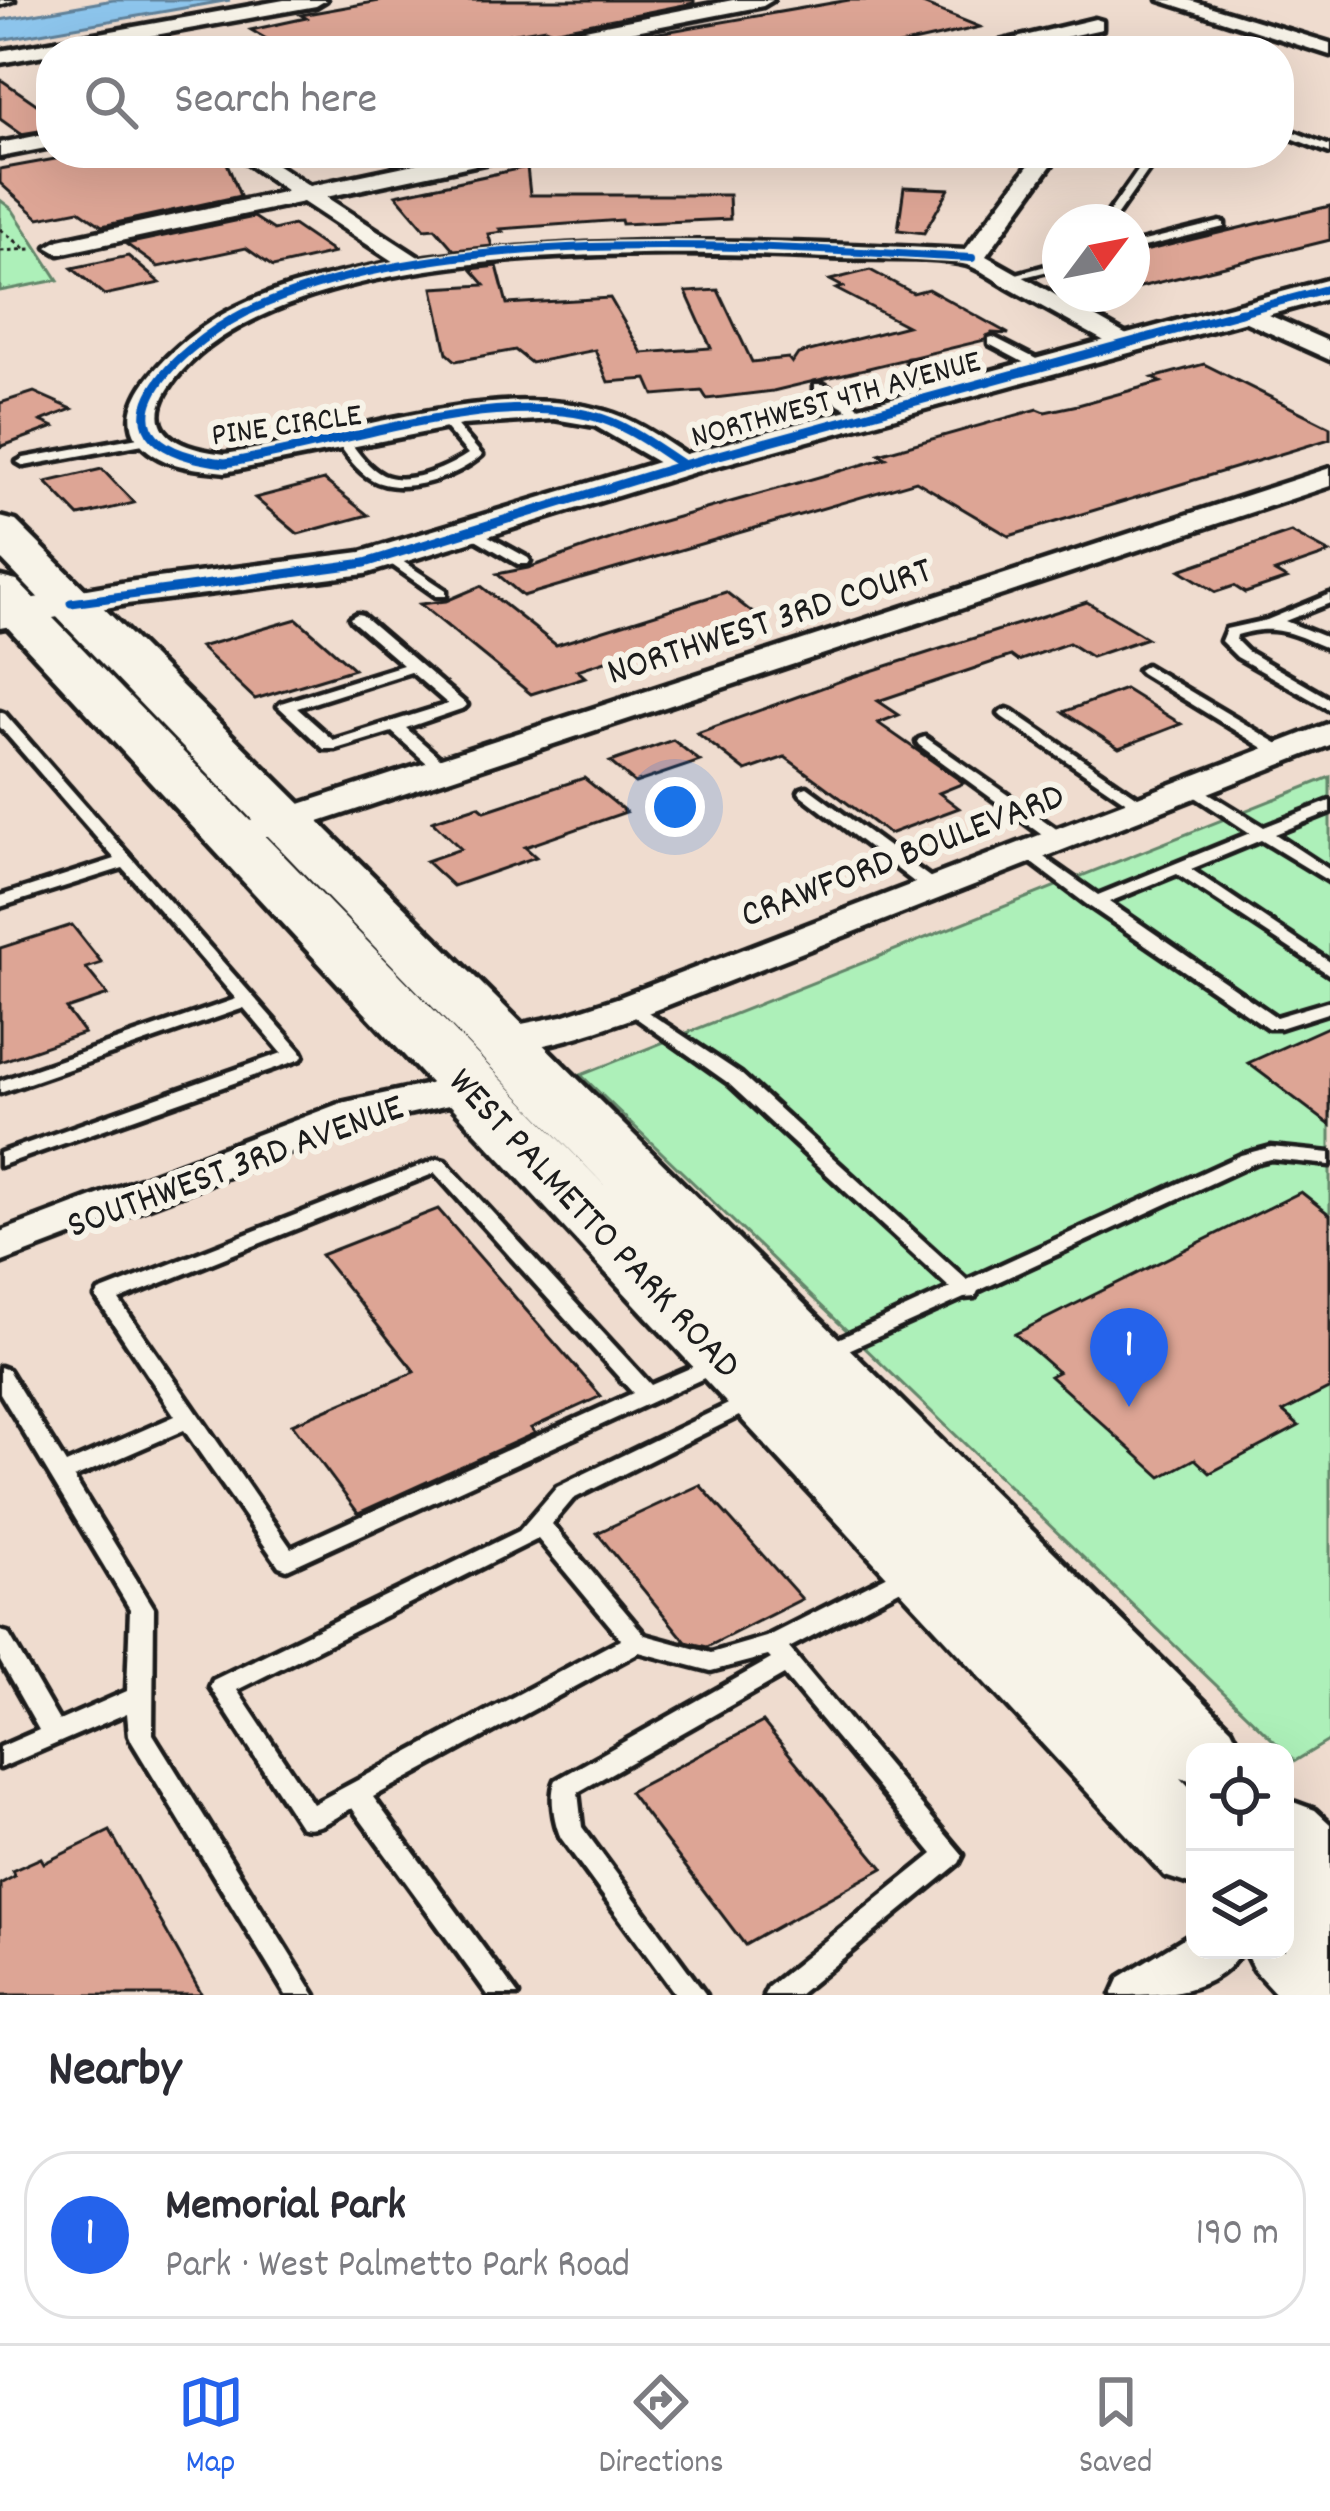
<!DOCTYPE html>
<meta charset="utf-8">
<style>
:root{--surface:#fff;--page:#f2f2f3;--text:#2b2b33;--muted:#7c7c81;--line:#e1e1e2;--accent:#2563eb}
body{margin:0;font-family:Dekko,sans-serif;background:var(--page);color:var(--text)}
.controls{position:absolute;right:36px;bottom:36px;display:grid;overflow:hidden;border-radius:24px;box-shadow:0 12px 48px #0002}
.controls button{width:108px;height:108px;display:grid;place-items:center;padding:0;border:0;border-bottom:3px solid var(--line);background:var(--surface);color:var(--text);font:60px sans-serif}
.compass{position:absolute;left:1042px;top:204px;width:108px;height:108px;border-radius:50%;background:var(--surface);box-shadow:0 12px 48px #0002;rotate:58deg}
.you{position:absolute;left:675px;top:807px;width:42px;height:42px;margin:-30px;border:9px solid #fff;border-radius:50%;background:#1a73e8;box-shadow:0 0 0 18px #1a73e833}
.badge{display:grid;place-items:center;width:78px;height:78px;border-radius:50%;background:var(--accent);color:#fff;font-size:39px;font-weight:700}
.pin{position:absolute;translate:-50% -99px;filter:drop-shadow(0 3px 6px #0008)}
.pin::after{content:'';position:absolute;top:63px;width:42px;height:36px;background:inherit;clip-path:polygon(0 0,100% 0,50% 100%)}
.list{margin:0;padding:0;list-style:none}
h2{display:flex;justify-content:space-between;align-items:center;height:156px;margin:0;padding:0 48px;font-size:51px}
h2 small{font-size:39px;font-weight:400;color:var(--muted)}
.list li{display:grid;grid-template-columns:78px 1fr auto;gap:36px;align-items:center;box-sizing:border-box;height:168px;margin:0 24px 24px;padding:0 24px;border:3px solid var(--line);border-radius:48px}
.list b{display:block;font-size:45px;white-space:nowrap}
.list p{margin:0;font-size:39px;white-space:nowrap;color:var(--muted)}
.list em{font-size:39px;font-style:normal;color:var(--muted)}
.icon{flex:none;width:66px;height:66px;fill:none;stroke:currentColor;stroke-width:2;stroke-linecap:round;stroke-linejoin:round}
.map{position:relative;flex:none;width:1330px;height:1995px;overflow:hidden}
.search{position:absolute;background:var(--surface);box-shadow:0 12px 48px #0002;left:36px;right:36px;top:36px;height:132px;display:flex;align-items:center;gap:30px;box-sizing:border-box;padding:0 42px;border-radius:48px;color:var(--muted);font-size:45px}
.sheet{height:348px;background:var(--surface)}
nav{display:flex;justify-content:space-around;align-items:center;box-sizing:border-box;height:168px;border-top:3px solid var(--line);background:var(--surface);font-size:33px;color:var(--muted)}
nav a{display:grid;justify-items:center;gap:6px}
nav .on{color:var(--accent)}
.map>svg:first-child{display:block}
</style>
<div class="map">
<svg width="1330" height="1995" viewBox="0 0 1330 1995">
<rect width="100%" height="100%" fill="#efdccf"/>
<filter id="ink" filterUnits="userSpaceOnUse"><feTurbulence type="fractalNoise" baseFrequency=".00833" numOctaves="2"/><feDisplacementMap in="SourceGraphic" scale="24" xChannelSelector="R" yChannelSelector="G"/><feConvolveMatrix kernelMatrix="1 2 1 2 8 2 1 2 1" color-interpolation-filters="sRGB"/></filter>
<g filter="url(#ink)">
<g fill="#adf0b9" stroke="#64866a" stroke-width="3">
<path d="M0,200l12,9 46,71 -58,11z"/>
<path d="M1330,777v963l-35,21 -714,-686z"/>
</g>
<path fill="#8dc5ec" stroke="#608199" stroke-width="3" d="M113,0h117l-230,40v-20z"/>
<g fill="#dda595" stroke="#1c1c1c" stroke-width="3">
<path d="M385,0h309v3l-142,28 -7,-3 -134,23h-124l-36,-21 55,-12 -5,-3z"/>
<path d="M849,0h64l67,27 -107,24h-279l-10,-5z"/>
<path d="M0,79l51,35v15l-30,5 -21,-15z"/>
<path d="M88,153h135l17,43 -138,30 -23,-16 -40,8 -39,-35v-14z"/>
<path d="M527,167l3,28h199l1,24 -108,5 -1,-4 -121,9 3,3 -15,2 4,12 -38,4 -19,-22 -10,1 -29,-34z"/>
<path d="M904,187l45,2 -25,44 -26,-3z"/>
<path d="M1330,206v34l-198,49v-35z"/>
<path d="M254,217l20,13 19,-5 41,28 -61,14 -27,-19 -88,19 -32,-23z"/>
<path d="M128,256l32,27 -56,12 -32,-27z"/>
<path d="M497,266l10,38 103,-6 32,55 69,-5 -25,-56 32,-2 34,72 36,-4 4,5 6,-9 109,-28 -71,-37 7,-2 -13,-7 40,-10 43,23 15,-4 81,45 -17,-1 -7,7 -212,51 -66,8 -5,-8 -48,4 -7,-16 -39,3 -13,-32 -64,13 -16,-13 -59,11 -9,-8 -14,-65 52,-3 -14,-16z"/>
<path d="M1204,364l126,63v12l-321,97 -93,-55 -393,115 -26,-22 31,-6 125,-44 233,-66 -7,-4 159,-45 7,3 33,-7 83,-23 -8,-4z"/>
<path d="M34,392l38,17 -31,12 13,6 -54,20v-44z"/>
<path d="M102,469l32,34 -55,13 -33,-34z"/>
<path d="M324,480l44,35 -70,19 -43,-36z"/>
<path d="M1291,532l39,21 -55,19 12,7 -42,14 -11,-7 -18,6 -36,-22z"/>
<path d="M481,586l75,59 170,-53 36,28 -66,19 -6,-5 -113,36 8,7 -54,17 -111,-90 26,-3z"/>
<path d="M1087,602l60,36 -56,19 -22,-14 -51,18 -7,-5 -133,45 21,14 -21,8 86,60 -25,10 20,15 -70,26 -104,-77 -39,14 -49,-38 149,-54z"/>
<path d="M297,619l57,50 -99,30 -55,-52z"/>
<path d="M1125,689l56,35 -62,24 -56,-36z"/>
<path d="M673,740l27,21 -65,22 -25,-21z"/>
<path d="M584,778l42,34 -101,35 11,10 -83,29 -27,-25 35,-12 -29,-28 47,-15 6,5z"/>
<path d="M72,925l30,38 -16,5 22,27 -42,14 18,24 -84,29v-114z"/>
<path d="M1330,1026v99l-82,-62z"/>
<path d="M1301,1192l29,23v173l-47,24 16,14 -89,47 -15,-14 -34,18 -111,-101 8,-4 -43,-38z"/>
<path d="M438,1209l163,187 -70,32 4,5 -177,80 -66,-89 123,-52 -94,-117z"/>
<path d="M700,1485l102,114 -95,48 -21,-5 -89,-109z"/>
<path d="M763,1722l120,146 -138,77 -116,-153z"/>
<path d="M110,1831l92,164h-202v-111l15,-8 -3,-5 29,-13 3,5z"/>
</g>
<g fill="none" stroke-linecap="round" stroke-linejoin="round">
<g stroke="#1c1c1c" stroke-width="9">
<g id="service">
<path d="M0,0h14l-14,5z"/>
<path d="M1279,126l51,20v7l-51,-20z"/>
<path d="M1144,153h10l-2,12 -40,57h-10l40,-57z"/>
<path d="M1220,222l4,1v4l-92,23v-6z"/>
<path d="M1060,262v6l-52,13 -6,-3z"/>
<path d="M993,337l53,27 2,3 -10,3 -49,-26v-6z"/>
<path d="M908,361h8l49,28 -10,3 -47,-25z"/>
<path d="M815,384h8l49,31 -10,3 -47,-28z"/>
<path d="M447,419l5,1 30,35c-24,22 -81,42 -111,24 -14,-8 -24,-23 -33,-36l11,-3c9,13 20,28 34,35 25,11 64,-7 85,-21l-27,-31z"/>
<path d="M149,435l6,4 -1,3 -130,24 -7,-4 7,-4z"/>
<path d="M472,527l56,31 2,3 -2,3h-10l-51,-30 -2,-3z"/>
<path d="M390,553l56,37v6h-10l-51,-36 -2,-3z"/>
<path d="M1330,594v9l-45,18 45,18v10c-36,-14 -52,-27 -93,-14l-1,5 11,11 83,48v11l-93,-53 -16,-16 5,-12 41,-9z"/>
<path d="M357,614l5,1 105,90 -3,3 -58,20 43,38 2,3 -2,3h-12l-45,-40 -56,17h-12l-46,-43 3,-3 122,-38 -51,-44 -2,-3zM411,672l37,32 -115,36 -36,-32z"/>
<path d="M1146,665l141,84 2,3 -2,3h-12l-134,-82 -3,-3z"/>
<path d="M1007,709l5,2 139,95 -8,5 -6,-2 -135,-92 -3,-3 3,-3z"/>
<path d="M0,712l5,2 296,337 2,4 -2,4 -301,107v-13l282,-100 -38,-45 -244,85v-12l236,-82 -113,-131 -123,39v-11l115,-37 -115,-132z"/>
<path d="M925,737l140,98 2,4 -2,4h-12l-134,-98 -2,-3 2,-3z"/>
<path d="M1191,782l73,45 66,-26v11l-55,22 55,36v12l-69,-42 -70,29 139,93v13l-153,-101 -68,28 167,115 54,-16v11l-50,16h-12l-179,-122 -72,-54 2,-4h12l67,47 152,-62 -65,-43 -2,-3z"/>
<path d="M807,787l132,97 3,4 -3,4h-12l-126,-97 -2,-3 2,-3z"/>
<path d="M631,1001l110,73 226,206 274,-125 30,-8 59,6v12l-59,-6 -16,4 -277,128 -3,6 -11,1 -140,63 -8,-2 -3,-5 3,-5 134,-61 -223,-206 -102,-72 -3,-4z"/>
<path d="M438,1159l7,2 206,224 69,-30 8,2 3,5 -3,5 -441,202 -8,-3 -95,-136 -110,48 80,130 -1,126 162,261h-29l-154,-253 -3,-7 -2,-22 -127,55v-21l39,-17 -39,-69v-30l8,2 51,88 68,-30 3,-82 -130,-216v-26l8,3 58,94 109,-48 -76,-114 -3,-5 3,-5zM435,1173l198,220 -342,155 -172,-248z"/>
<path d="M753,1392l8,3 3,5 -3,5 -188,94 -21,25 93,111 66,18 55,-16 140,-71 8,-3 8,3 4,6 -4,6 -133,70 174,207 -4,8 -161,132h-34l4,-8 165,-133 -149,-179 -206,117 4,35 124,168h-30l-115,-157c-7,-15 -12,-44 -5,-58l215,-121 -3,-3 -57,15 -72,-19 -266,145 145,198h-30l-136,-187c-15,8 -34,25 -52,18l-90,-139 3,-7 306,-149 38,-44zM538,1539l83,100 -308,165 -76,-114z"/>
</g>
</g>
<g stroke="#1c1c1c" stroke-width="9">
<g id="minor">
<path d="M284,0h42l-10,6 -316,57v-12z"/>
<path d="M733,0h40l-10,6 -229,45h-41l10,-6z"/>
<path d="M1159,0h30l141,43v12z"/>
<path d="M1095,19l7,2v8l-101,22h-39z"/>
<path d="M51,133v14l-51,10v-14z"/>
<path d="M233,153h26l51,33 156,-33h43l-11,7 -172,37 94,61c182,-24 363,-17 545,-8l73,-97h22l-74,103 155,87 -4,6h-18c-38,-21 -75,-41 -112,-62 -12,-7 -27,-18 -40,-22 -32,-9 -100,-5 -137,-7 -168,-8 -529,-18 -648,113 -48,54 -13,77 43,83 113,-17 268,-76 380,-43 32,9 60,30 88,48l4,6 -4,6h-20l-78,-45 -41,-7 -92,6 -237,47c-23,-3 -51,-4 -71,-17 -68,-43 35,-123 73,-143 52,-28 110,-38 167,-50l-91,-60 -244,52 -12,-7 12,-7 228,-49z"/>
<path d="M1244,304l86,38v18l-95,-43 -4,-5 4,-5z"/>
<path d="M1330,468v18l-1053,350h-26l-5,-8 5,-8z"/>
<path d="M1330,723v22l-685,269c-42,14 -116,44 -159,33l-6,-8 6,-8 76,-15 55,-18z"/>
<path d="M471,1075l14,4 6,9 -6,9 -118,26 -367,140v-31l341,-129z"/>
<path d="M1195,1931v19h47c-26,45 -80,45 -130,45l8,-18z"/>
</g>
</g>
<g stroke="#1c1c1c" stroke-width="9">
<g id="tertiary">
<path d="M1330,279v19l-635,174 -330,102 -238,30 -127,24v-24l127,-22 234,-30 310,-94z"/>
<path d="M1330,1871v60l-45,14v-60z"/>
</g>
</g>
<g stroke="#1c1c1c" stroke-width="9">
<g id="primary">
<path d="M0,517l16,4 1215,1207 12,24h-48v31l-14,-5 14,15v93l-30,-10 -1165,-1257v-42l17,4 594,611 -611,-634z"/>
<path d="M1285,1799l30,11 15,14v93l-31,-11 -14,-15z"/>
<path d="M1285,1904l31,12 14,14v65h-53l-23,-25 -10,-20h41z"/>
</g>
</g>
<g stroke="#1c1c1c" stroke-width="3" stroke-dasharray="4.5 4.5" stroke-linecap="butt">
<path d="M0,229l26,20"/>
<path d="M0,251l32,-2"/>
</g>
<use href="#service" fill="#f7f3e8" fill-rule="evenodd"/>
<use href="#minor" fill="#f7f3e8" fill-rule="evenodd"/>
<use href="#tertiary" fill="#f7f3e8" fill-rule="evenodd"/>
<use href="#primary" fill="#f7f3e8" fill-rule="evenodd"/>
<g stroke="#f7f3e8" stroke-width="12">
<g id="cycleway-far1">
<path d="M240,315c194,-95 519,-68 732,-57"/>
<path d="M1230,315l100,-27"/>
</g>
</g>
<g stroke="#f7f3e8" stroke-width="15">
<g id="cycleway">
<path d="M246,312c-77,39 -170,134 -21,151 112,-17 257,-73 368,-47 33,8 62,31 90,49"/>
<path d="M71,603l294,-40 318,-98 558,-153"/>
</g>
</g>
<use href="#cycleway-far1" stroke="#0057b8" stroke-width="8"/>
<use href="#cycleway" stroke="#0057b8" stroke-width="9"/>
</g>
</g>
<g text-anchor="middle" stroke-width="12" stroke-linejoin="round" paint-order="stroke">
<g font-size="33" fill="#1c1c1c" stroke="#f7f3e8">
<text transform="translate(835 396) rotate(-15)" y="12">NORTHWEST 4TH AVENUE</text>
<text transform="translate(286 422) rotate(-8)" y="12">PINE CIRCLE</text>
</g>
<g font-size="39" fill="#1c1c1c" stroke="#f7f3e8">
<text transform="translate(768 618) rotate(-18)" y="14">NORTHWEST 3RD COURT</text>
<text transform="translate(901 852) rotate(-21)" y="14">CRAWFORD BOULEVARD</text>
<text transform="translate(234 1163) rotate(-20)" y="14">SOUTHWEST 3RD AVENUE</text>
<text transform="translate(597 1221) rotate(47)" y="14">WEST PALMETTO PARK ROAD</text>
</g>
</g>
</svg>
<div class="controls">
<button><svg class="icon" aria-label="locate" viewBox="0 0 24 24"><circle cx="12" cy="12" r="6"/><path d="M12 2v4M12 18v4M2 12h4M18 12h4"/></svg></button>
<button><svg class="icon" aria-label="layers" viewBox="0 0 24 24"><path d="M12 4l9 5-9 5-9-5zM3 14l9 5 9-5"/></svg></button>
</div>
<svg class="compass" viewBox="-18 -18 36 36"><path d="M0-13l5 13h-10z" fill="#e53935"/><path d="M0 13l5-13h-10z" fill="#7c7c81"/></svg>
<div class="you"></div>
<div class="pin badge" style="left:1129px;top:1407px">1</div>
<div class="search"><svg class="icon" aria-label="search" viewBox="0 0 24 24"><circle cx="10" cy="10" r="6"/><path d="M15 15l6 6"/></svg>Search here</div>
</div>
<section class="sheet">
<h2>Nearby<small></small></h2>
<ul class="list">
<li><span class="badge">1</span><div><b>Memorial Park</b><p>Park · West Palmetto Park Road</p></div><em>190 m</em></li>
</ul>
</section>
<nav>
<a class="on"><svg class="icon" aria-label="map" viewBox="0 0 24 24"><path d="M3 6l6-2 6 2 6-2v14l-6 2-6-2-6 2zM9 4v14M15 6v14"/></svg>Map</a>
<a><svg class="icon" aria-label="directions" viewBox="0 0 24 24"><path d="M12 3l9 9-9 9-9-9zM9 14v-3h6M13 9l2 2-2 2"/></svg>Directions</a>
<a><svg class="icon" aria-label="saved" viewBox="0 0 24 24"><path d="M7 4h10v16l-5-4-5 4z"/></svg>Saved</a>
</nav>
